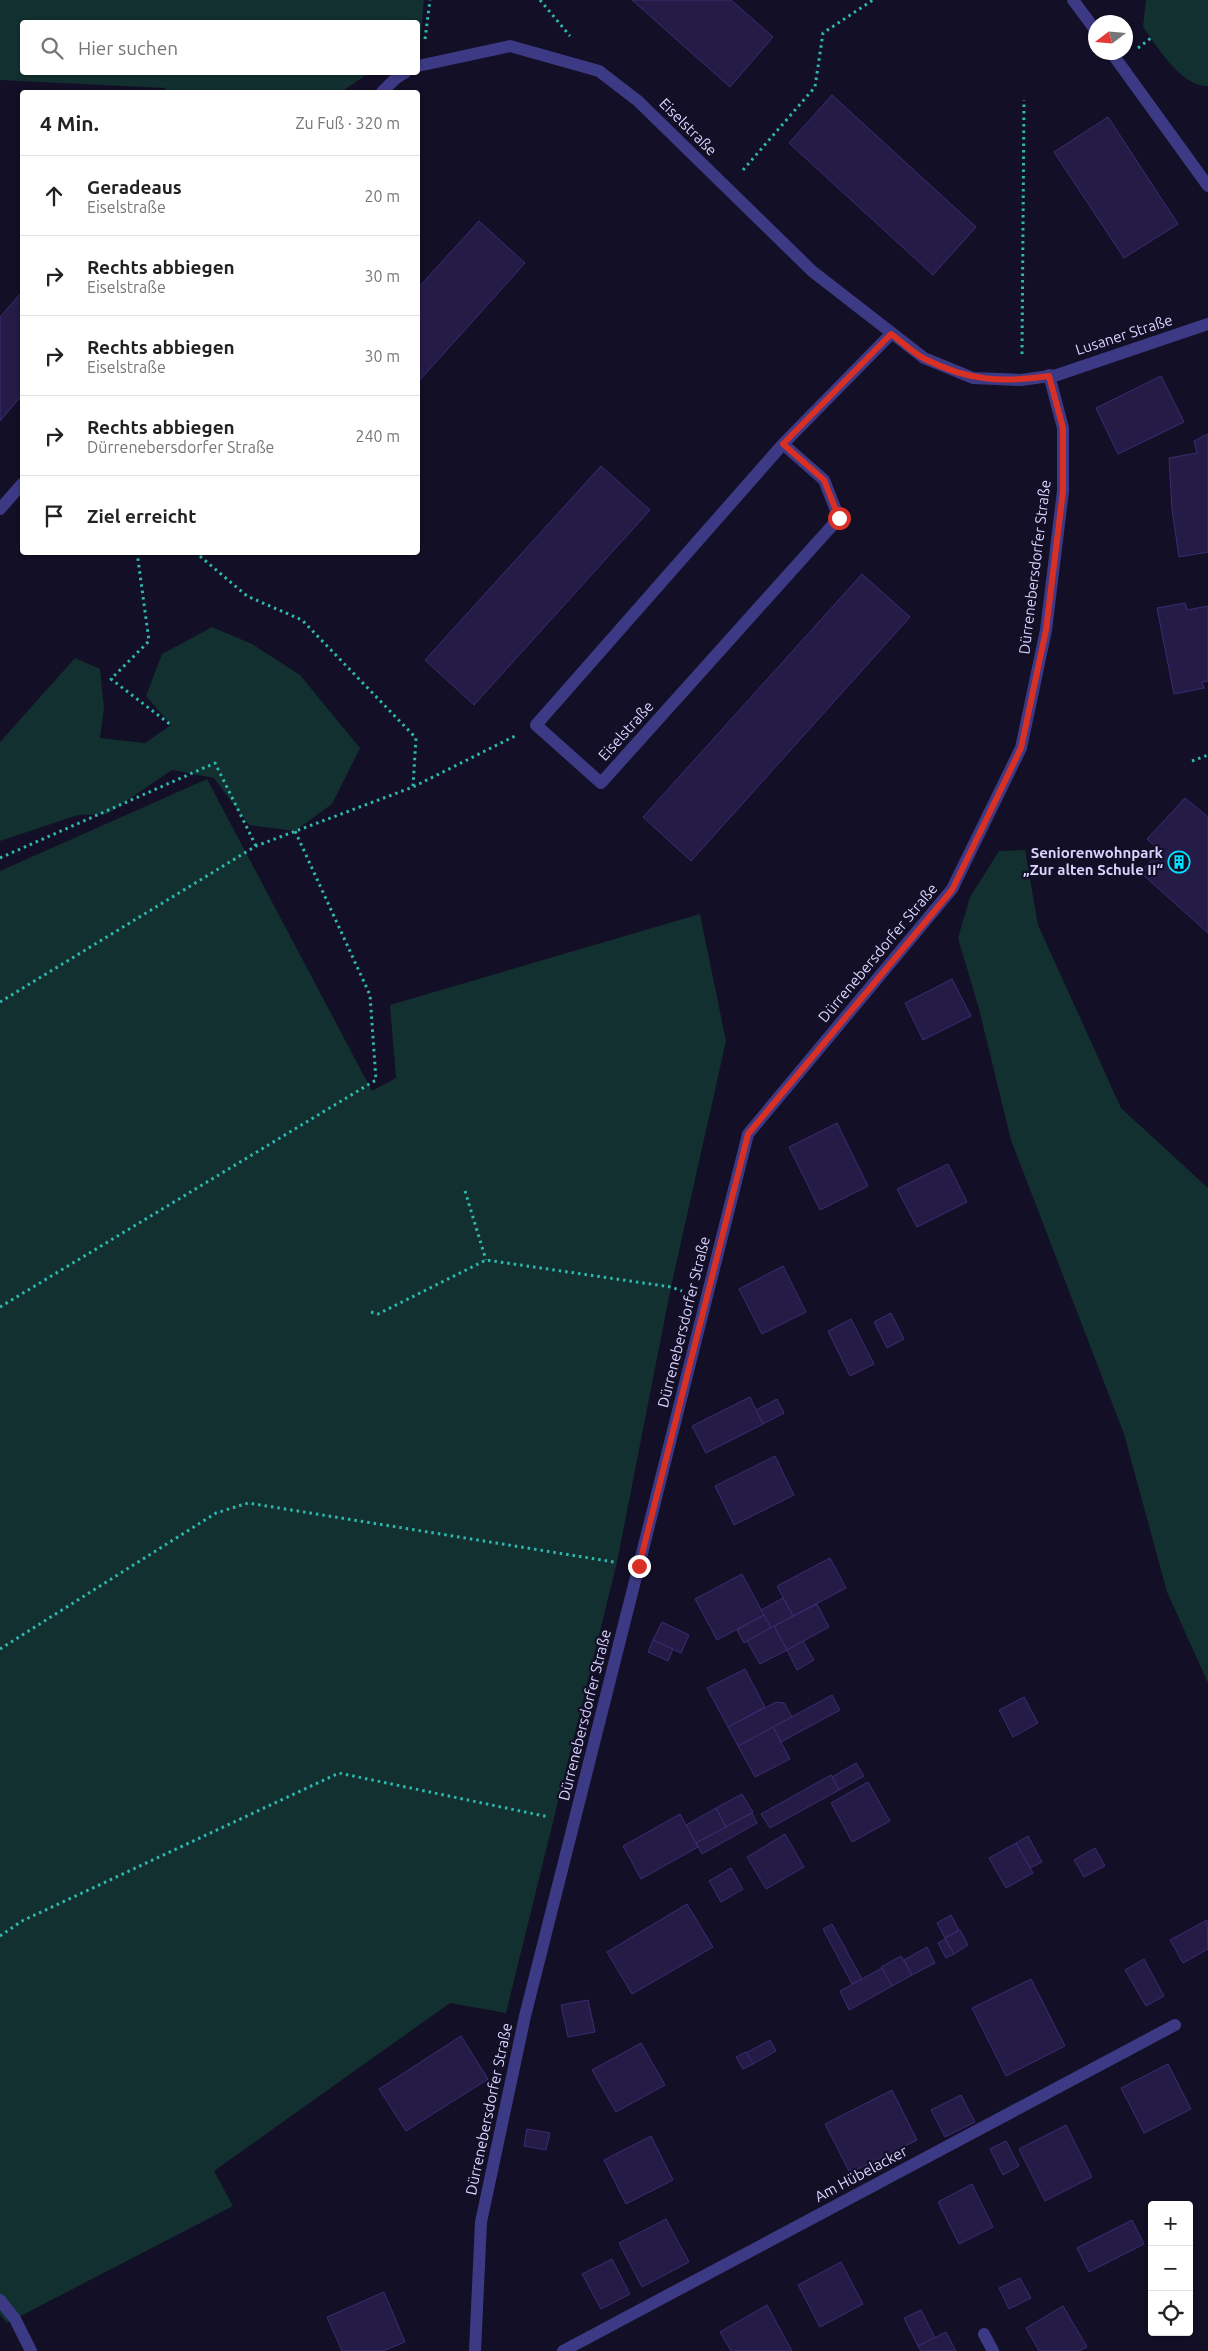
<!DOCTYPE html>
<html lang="de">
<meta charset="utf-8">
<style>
:root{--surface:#fff;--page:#f6f6f6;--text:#222;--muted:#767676;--line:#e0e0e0}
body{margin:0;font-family:Ubuntu,sans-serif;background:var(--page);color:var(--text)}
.controls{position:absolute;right:15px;bottom:15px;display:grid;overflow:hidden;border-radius:5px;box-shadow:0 1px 4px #0004}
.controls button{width:45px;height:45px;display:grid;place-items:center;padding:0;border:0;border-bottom:1px solid var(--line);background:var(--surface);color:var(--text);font:25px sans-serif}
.compass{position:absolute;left:1088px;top:15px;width:45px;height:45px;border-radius:50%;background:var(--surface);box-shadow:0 1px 4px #0004;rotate:254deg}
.stop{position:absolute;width:15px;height:15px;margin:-11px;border:4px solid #d93025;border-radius:50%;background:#fff}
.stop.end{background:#d93025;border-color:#fff;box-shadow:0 1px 5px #0008}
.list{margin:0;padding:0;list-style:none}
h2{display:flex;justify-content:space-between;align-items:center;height:65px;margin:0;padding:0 20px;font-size:21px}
h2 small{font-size:16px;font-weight:400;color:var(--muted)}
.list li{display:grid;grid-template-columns:32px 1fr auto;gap:15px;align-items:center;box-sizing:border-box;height:80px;padding:0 20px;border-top:1px solid var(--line)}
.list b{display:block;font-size:19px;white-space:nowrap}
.list p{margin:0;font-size:16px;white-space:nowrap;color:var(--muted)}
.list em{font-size:16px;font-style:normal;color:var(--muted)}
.icon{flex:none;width:28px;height:28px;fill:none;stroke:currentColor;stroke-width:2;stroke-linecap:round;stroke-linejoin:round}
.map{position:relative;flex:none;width:1208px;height:2351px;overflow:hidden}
.search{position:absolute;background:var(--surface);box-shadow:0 1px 4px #0004;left:20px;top:20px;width:400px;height:55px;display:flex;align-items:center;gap:12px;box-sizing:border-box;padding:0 18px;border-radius:5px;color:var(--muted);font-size:19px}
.panel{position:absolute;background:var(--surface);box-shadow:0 1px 4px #0004;left:20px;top:90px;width:400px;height:465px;border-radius:5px}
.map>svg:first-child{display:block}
</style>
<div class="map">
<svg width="1208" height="2351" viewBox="0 0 1208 2351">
<rect width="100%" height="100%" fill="#130f26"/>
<g fill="#12302f">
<path d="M0,0h424l-4,43 -2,1v-22h-396v50l347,1 -28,19h-172l-5,-4 -164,-8z"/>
<path d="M1146,0h62v86c-26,2 -52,-41 -65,-59z"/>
<path d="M212,627l40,17 48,31 60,73 -28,56 -37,27 -46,-6 -35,-47 -42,-8 -65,44 -29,1 -78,26v-99l75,-84 25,11 4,39 -4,30 45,5 26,-18 -25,-29 16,-42z"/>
<path d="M207,779l165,312 24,-13 -6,-73 310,-91 26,127 -55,246 -54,275 -111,451 -56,-10 -236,168 19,35 -226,117 -7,-8v-1444z"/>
<path d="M1025,850l13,75 83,183 87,80v495l-41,-91 -43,-158 -113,-294 -32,-131 -21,-71 12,-41 29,-46z"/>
</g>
<g fill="#241b47" stroke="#3b2d73">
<path d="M632,0h99l42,37 -43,50z"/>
<path d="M832,95l144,132 -43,48 -144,-132z"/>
<path d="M1108,117l70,107 -54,34 -70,-106z"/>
<path d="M479,221l46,42 -107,119v-94z"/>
<path d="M22,292v103l-22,26v-104z"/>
<path d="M1161,376l23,46 -66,32 -22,-46z"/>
<path d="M1208,434v118l-29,5 -7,-48 -3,-51 28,-5 -3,-12z"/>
<path d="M601,466l49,44 -176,195 -49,-45z"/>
<path d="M862,574l48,43 -219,244 -48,-44z"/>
<path d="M1185,603l2,7 21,-4v75l-6,1 2,6 -30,6 -17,-86z"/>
<path d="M1185,798l23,19v116l-68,-61 20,-21 -13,-12z"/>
<path d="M952,979l19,37 -48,24 -18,-37z"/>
<path d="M837,1123l31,63 -48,24 -31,-63z"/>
<path d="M948,1164l19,38 -50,25 -20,-38z"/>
<path d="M783,1266l23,46 -44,22 -23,-45z"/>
<path d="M891,1313l13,26 -17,9 -13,-26z"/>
<path d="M851,1319l23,45 -24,12 -22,-45z"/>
<path d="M750,1397l13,27 -57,29 -14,-27z"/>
<path d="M777,1399l7,14 -21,11 -7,-14z"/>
<path d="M775,1456l19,39 -60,30 -19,-39z"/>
<path d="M830,1558l16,30 -53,28 -16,-30z"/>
<path d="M742,1574l22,41 -47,25 -22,-41z"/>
<path d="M783,1598l10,18 -22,12 -10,-18z"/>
<path d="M817,1604l12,23 -42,23 -13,-24z"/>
<path d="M764,1615l7,13 -27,15 -7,-13z"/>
<path d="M662,1622l27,13 -8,18 -28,-13z"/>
<path d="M774,1626l13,24 -27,14 -13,-23z"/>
<path d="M653,1640l20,9 -5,12 -20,-9z"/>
<path d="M803,1641l11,19 -17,10 -10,-20z"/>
<path d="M745,1669l20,38 -37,20 -21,-39z"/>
<path d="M832,1695l8,15 -59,32 -8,-15z"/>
<path d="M1024,1697l14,26 -25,14 -14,-27z"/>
<path d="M776,1702l8,1 8,14 -54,29 -10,-19z"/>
<path d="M773,1727l17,32 -35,18 -17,-31z"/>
<path d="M856,1763l8,13 -25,14 -7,-13z"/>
<path d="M831,1775l8,15 -69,38 -9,-14z"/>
<path d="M868,1782l22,39 -38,21 -21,-39z"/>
<path d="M742,1794l11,18 -27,15 -10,-19z"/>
<path d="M716,1808l10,19 -30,16 -10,-18z"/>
<path d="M752,1813l5,10 -55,31 -6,-11z"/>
<path d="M680,1814l18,33 -57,32 -18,-33z"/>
<path d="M785,1834l19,33 -38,22 -19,-32z"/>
<path d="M1028,1836l14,26 -12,6 -14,-25z"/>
<path d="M1016,1843l17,30 -27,15 -17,-30z"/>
<path d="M1095,1848l10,18 -21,11 -10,-17z"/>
<path d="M731,1868l12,21 -22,13 -12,-21z"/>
<path d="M687,1904l26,43 -81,47 -25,-42z"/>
<path d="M951,1915l8,15 -14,8 -8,-15z"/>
<path d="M1207,1920l1,29 -25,14 -13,-23z"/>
<path d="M832,1924l30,55 -10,5 -29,-55z"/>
<path d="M960,1930l8,15 -14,9 -9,-16z"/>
<path d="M945,1939l9,15 -8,4 -8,-15z"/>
<path d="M927,1947l8,16 -23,12 -8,-15z"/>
<path d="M901,1956l11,19 -20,11 -11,-19z"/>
<path d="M1144,1959l20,37 -18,10 -21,-36z"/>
<path d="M882,1968l10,18 -43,24 -9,-19z"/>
<path d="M1031,1979l34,67 -59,30 -34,-68z"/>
<path d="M588,2000l7,32 -27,5 -7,-32z"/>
<path d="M461,2036l27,43 -82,52 -27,-42z"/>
<path d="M770,2040l6,11 -23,13 -7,-11z"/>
<path d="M641,2043l24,42 -49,27 -24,-42z"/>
<path d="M746,2052l7,12 -10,5 -7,-12z"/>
<path d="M1168,2064l23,45 -47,24 -23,-45z"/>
<path d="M892,2090l25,50 -67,33 -25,-49z"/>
<path d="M961,2095l14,27 -30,15 -14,-27z"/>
<path d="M1066,2125l26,52 -47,24 -26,-52z"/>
<path d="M527,2129l23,4 -4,17 -22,-4z"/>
<path d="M651,2136l22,44 -47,24 -22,-44z"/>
<path d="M1006,2141l13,25 -16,9 -13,-26z"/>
<path d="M972,2184l21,43 -34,17 -21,-42z"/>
<path d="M666,2219l23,43 -47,25 -23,-44z"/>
<path d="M1132,2220l12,24 -55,28 -12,-24z"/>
<path d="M612,2259l18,35 -29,15 -19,-35z"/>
<path d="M841,2262l22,42 -43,23 -22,-42z"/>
<path d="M1020,2278l11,20 -22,11 -10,-21z"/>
<path d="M384,2292l21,50 -22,9h-41l-15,-34z"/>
<path d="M767,2305l25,46h-61l-11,-19z"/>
<path d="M1063,2306l24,41 -8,4h-40l-13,-23z"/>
<path d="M921,2310l14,28 -17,8 -14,-28z"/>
<path d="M946,2332l10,19h-35l-3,-5z"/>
</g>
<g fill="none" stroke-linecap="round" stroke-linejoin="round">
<g stroke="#2fb8b0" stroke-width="3" stroke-dasharray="2.5 4" stroke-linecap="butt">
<path d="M540,0l30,36"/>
<path d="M425,39l5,-39"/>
<path d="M1138,48l13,-10"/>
<path d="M743,170l72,-83 8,-54 50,-33"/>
<path d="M1022,354l2,-254"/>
<path d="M137,552l12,89 -38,38 60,46"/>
<path d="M195,552l52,44 55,24 114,118 -3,48"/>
<path d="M1192,761l16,-6"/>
<path d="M0,858l215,-95 41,83"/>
<path d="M0,1002l256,-156 157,-59 102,-51"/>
<path d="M465,1191l21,69"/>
<path d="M0,1307l376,-227 -6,-85 -75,-164"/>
<path d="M371,1312l7,2 108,-54 185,27 11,4"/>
<path d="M0,1649l216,-136 32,-10 366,59"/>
<path d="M0,1936l22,-15 317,-148 210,44"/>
</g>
<path stroke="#3d3a85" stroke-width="12" d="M0,2300l15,19 16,32"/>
<g stroke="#3d3a85" stroke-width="12">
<path d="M1073,0l23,31"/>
<path d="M1111,52l97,134"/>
<path d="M418,66l92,-20 89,25 39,30 174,170 112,87 49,20 48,2 36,-5 151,-51"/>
<path d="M382,92l13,-13 11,-7"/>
<path d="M783,444l41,36 15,38 -238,265 -65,-58 247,-281 108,-110"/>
<path d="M0,509l22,-25"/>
<path d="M984,2334l9,17"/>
<path d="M475,2351l6,-129 44,-206 223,-882 204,-245 69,-141 25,-118 17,-139v-63l-14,-53"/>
<path d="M563,2351l612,-326"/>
</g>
</g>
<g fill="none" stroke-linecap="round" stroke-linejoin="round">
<path stroke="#d93025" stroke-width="6" d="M639,1566l109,-432 204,-244 69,-142 25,-118 17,-139v-63l-14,-52c-46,7 -81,5 -124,-17 -12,-6 -23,-17 -34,-25l-108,110 41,36 15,38"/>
</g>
<defs>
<g id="building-ring" transform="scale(1.125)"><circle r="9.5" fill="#130f26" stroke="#00e5ff" stroke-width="1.5"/><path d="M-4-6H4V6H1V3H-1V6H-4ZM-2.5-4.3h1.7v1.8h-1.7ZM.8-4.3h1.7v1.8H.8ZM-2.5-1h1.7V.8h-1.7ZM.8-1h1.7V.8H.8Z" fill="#00e5ff"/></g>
</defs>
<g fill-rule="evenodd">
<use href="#building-ring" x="1179" y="862"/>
</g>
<g text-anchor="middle" stroke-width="4.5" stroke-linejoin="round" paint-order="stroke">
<g font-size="15" fill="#d9d4ff" stroke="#130f26">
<text transform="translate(688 127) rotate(45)" y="5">Eiselstraße</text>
<text transform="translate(1124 335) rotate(-18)" y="5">Lusaner Straße</text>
<text transform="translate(1035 567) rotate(-83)" y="5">Dürrenebersdorfer Straße</text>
<text transform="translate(626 731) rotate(-48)" y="5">Eiselstraße</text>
<text transform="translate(878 953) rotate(-50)" y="5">Dürrenebersdorfer Straße</text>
<text transform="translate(684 1322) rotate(-76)" y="5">Dürrenebersdorfer Straße</text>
<text transform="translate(585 1715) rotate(-76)" y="5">Dürrenebersdorfer Straße</text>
<text transform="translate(489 2109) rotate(-78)" y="5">Dürrenebersdorfer Straße</text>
<text transform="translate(861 2174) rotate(-28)" y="5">Am Hübelacker</text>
</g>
<g font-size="15" font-weight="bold" fill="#d9d4ff" stroke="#130f26" text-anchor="end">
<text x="1163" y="858">Seniorenwohnpark<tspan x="1163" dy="17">„Zur alten Schule II“</tspan></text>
</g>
</g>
</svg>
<div class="controls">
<button>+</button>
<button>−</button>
<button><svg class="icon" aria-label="locate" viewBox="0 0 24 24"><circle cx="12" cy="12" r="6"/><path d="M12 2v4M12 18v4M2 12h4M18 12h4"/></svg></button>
</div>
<svg class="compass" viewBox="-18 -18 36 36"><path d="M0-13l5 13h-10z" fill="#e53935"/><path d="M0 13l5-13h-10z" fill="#767676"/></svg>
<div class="stop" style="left:839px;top:518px"></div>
<div class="stop end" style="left:639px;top:1566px"></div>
<div class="search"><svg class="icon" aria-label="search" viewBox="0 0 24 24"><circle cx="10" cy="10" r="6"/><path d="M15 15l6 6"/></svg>Hier suchen</div>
<section class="panel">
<h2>4 Min.<small>Zu Fuß · 320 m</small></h2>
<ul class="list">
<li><svg class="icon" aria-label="ahead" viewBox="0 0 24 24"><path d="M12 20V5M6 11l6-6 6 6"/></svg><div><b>Geradeaus</b><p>Eiselstraße</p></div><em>20 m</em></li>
<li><svg class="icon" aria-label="right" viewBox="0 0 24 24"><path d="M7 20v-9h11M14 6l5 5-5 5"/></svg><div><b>Rechts abbiegen</b><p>Eiselstraße</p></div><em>30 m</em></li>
<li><svg class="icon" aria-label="right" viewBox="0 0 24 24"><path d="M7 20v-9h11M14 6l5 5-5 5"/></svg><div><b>Rechts abbiegen</b><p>Eiselstraße</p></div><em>30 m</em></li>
<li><svg class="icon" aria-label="right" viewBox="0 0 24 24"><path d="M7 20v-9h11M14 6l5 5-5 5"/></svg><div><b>Rechts abbiegen</b><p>Dürrenebersdorfer Straße</p></div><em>240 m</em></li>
<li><svg class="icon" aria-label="arrive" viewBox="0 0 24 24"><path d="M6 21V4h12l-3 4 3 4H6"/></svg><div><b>Ziel erreicht</b></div></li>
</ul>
</section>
</div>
